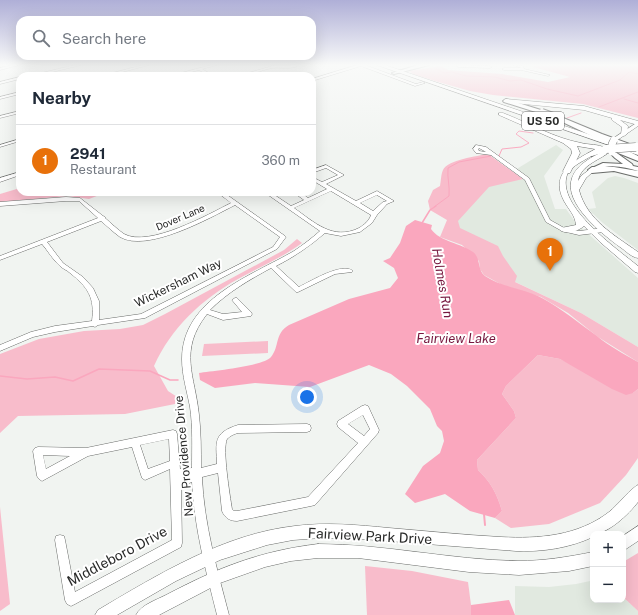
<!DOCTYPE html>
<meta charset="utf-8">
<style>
:root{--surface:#fff;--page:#f6f6f7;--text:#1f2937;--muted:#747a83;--line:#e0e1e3;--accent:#ac1f5b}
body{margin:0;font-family:"Public Sans",sans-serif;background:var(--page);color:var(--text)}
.controls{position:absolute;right:12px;bottom:12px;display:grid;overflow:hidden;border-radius:8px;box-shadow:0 4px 16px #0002}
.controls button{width:36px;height:36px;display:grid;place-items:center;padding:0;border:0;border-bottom:1px solid var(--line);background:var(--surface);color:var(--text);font:20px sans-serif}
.you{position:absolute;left:307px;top:397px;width:14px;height:14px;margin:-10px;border:3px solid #fff;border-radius:50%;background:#1a73e8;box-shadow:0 0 0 6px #1a73e833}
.badge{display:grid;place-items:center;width:26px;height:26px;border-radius:50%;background:var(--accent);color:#fff;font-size:13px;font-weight:700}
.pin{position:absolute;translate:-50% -33px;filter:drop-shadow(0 1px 2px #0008)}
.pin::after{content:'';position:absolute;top:21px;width:14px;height:12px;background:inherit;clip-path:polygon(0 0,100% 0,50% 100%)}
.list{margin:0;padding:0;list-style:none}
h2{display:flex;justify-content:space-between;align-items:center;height:52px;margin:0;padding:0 16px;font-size:17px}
h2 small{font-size:13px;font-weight:400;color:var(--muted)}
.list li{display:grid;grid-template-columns:26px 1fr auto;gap:12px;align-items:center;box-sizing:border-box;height:72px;padding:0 16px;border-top:1px solid var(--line)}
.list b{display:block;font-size:15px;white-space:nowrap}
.list p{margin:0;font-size:13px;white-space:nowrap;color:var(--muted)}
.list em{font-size:13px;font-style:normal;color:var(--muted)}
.icon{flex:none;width:22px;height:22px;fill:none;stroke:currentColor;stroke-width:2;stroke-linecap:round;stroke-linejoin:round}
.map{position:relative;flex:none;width:638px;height:615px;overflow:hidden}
.search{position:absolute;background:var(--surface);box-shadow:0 4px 16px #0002;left:16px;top:16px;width:300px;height:44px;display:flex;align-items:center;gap:10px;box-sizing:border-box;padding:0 14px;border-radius:12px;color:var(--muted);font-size:15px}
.panel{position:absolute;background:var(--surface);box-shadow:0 4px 16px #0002;left:16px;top:72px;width:300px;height:124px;border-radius:12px}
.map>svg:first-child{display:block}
</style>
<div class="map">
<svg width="638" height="615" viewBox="0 0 638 615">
<rect width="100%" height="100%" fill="#f1f4f1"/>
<g fill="#e1e9e0">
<path d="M556,145l7,5 -19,26 11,33h11l10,14 62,55v69l-57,-34 -87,-41 -14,-24 -35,-13 8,-19 -7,-4z"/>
<path d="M615,176l9,2 14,5v67l-35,-27 -15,-14 8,-1 -4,-16 16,-14z"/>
<path d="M593,577v23h30v-3l15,14v4h-123v-29l34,1 27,-3 14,-3z"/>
</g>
<g fill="#f8bccb">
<path d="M538,65h100v53l-55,-14 -90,-9 -23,-4 -35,-10 -22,-7 -4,-3 32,-5 7,4 54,4 46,8 22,-5 -37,-10z"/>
<path d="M488,154l35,25 -34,8 -31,34 2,7 38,18 5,10 14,20 -2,6 66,31 57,34v15l-40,-25 -30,-24 -27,-16 -39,-12 -18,-10 -4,-6 -1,-8 -17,-16 -22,-8 7,-17 -17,-10 -2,-9 5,-11 7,-4c1,-5 1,-12 3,-16 4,-10 35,-14 45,-16z"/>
<path d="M20,188v4h87l-18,7 -21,-3 -68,6v-8z"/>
<path d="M297,239l5,4c-20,15 -43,24 -64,36 -36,20 -67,49 -84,87l14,25 17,11 -60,12 -107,2 -18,17v-79l39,-15 45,-8 36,-2 23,-4 22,-11 119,-64z"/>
<path d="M268,341v12l-66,3 2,-12z"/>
<path d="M538,355l22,4 73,34 5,-4v69l-12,17 -26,28 -51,21 -38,4 -16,-10 7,-7c-5,-17 -11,-29 -24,-41l-1,-10 39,-42 -2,-7 -12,-17 4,-8z"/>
<path d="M0,507l10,97 -10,7z"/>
<path d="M638,553v58l-15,-14v-35z"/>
<path d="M365,566l47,5 56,11 3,23v10h-104z"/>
</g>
<g fill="#faa7be">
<path d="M415,220l17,5 -1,4c9,13 30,14 42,23 8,6 4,18 12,24 18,12 39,12 57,22 20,11 37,25 55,38 12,10 27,18 41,26v27l-5,4 -7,2 -14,-6 -52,-30 -22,-4 -32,31 -4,8 12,17 2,7 -39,42 1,10c13,12 19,24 24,41l-7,7 -25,-7 -25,-17 -30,9 -10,-9 18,-28 17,-13 4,-12 -2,-10 -5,-5 -7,-17 -23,-23 -16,-12 -22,-9 -59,22 -55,-4 -40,5 -15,-8 -1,-7c14,-2 65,-7 72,-16 9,-11 3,-23 18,-32l60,-26 41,-11 8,-10 -4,-10 -11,-7 7,-3 10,-15 6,-17z"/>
<path d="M509,600l6,15h-44v-10z"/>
</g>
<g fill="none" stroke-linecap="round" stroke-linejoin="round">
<g stroke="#faa7be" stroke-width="1">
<path d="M438,66l-2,3 8,4 8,-1 14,4 29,1 15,4 11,-1 26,9 31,7 42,-16 9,-8 9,2"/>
<path d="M624,99l14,4"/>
<path d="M599,107l39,-15"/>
<path d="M567,118l14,-5"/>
<path d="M499,156l3,-7 19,-2 8,-4 -13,-9 3,-3 14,2"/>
<path d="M434,207l15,-11c1,-10 -2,-18 -1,-28l11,-6 32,-6"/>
</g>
<g stroke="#faa7be" stroke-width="1.5">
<path d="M422,223l8,-13 6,-4"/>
<path d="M0,376l27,3 28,-2 18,4 26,-12 51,2 20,9h8"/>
</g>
<path stroke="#faa7be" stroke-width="2" d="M484,514l1,11"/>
<g stroke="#6a6c6a" stroke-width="1">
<g id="minor">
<path d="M13,65h6l-19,5v-2z"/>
<path d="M75,65h6l-45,11h-7z"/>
<path d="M143,65h6l-42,11h-6z"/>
<path d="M211,65h6l-15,4 12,7h-5l-10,-6 -23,6h-6z"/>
<path d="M276,65h23c-8,5 -18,2 -27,3 -11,2 -22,8 -34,8z"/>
<path d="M357,65h8l51,19 7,-2 2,1 -10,3 -54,-20 -49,15v-2z"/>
<path d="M457,65l33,1 2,1 -2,1 -32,-1z"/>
<path d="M514,65l9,1 1,3 26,6 -2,1 -27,-6h-17l-2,-1 2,-1h17z"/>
<path d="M20,77v2l-20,5v-2z"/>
<path d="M20,92v2l-20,5v-2z"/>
<path d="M20,111v2l-20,5v-2z"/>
<path d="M20,139v2l-20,6v-2z"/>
<path d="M476,145l10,2 43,31 21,42 16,9 13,2 25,-3 3,2 -3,2 -25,3 -17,-4 -16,-9 -21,-42 -34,-25 -15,-2 -3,-4zM479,148l7,4 -7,-1 -1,-2z"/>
<path d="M326,165l18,10 -18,9 30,17 21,-10 17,10 -7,3 -10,11 -5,8 -12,9 -19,4 -16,-3c-15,13 -31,24 -49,33l23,21c12,-6 43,-25 54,-16l-1,1 -17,2 -37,18h-2l-25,-24c-22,12 -43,24 -61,42l13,4 19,-2 -10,-12 3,-2h2l14,14 1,2 -1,2 -28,4 -16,-6c-29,37 -12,61 -8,101 2,17 2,35 2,53l16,-4c-1,-22 -4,-31 21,-39l69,-1 3,1 1,3 -1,3 -3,1 -69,1c-4,1 -8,3 -11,6 -5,10 3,57 5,70l2,2h3l71,-14 50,-54 -20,-16 -1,-3 1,-3 24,-15 3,-1 3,1 11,24 -1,3 -63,72 -4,1 -74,15c-7,0 -12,-3 -15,-10l-4,-38 -16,4c2,47 15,92 27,138h-12c-11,-44 -23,-88 -25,-133l-11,4 1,57 -1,4 -106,57 -4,2 -4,-2 -2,-4 -10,-60 1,-4 4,-1 4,1 1,4 10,52 97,-52 -2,-71 -25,11 -3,-2 -10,-31 -44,9 -46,25 -3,-2 -2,-3 -4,-25 2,-3 3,-1 48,1 87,-18 3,1 1,3 3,35 12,-1c0,-20 1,-41 -2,-61 -3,-16 -8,-31 -8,-48 0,-60 69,-83 112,-108 9,-6 18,-13 26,-20l-56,-39h6l21,14 13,-6 -11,-8h7l8,6 19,-9 -15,-9v-3l10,5 16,-7 -12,-7 -14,5v-3zM331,191l40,24c-2,6 -7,10 -12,13 -26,13 -45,-6 -65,-20zM377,195l10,6 -4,1 -10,9 -13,-8zM363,415l7,14 -6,7 -16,-12zM169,439l1,22 -22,8 -8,-24zM43,455l27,1 -24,13z"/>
<path d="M20,172v3l-20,7v-4z"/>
<path d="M217,192h6l62,44 1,1 -9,12 -132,69 -47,7 -3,2 -2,-1 -38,6 -22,5 -33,14v-6l31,-13 24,-6 37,-5c3,-23 -4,-34 -22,-48 -3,-3 -7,-4 -10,-7 -7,-6 -12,-15 -18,-22l-42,16v-4l98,-38 -19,-17h-13l-66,5v-4l66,-5 14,1 23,18 2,1v1c6,5 13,12 19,16 25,14 85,-20 107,-31zM235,205l45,32 -7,10 -132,67 -42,6v-19l-6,-13 -10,-11 -20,-14 -16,-21 54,-21c6,5 12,11 19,16 27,16 90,-19 115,-32z"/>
</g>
</g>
<g stroke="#6a6c6a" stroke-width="2">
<path id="tertiary" d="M418,65h11l-35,9 -2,-1z"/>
</g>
<g stroke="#6a6c6a" stroke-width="1">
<g id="secondary">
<path d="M638,122v4l-22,15 -5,-1z"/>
<path d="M599,147l5,1c-9,8 -33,16 -37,27 -11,31 50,74 71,91v7l-3,-1 -35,-30 -16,-16c-6,5 -17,9 -24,4l1,-2 15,-3c-1,-10 -7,-15 -12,-24 -16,-30 14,-42 35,-54z"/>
<path d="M607,149l5,1c-11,10 -31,14 -34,31l3,-5 9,-7 5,1 -9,8 -7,12c8,30 35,45 59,62v6c-7,-1 -12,-7 -18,-11 -18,-13 -57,-44 -48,-69 5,-15 23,-22 35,-29z"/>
<path d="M638,485v17c-9,12 -30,32 -45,32v3c-24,11 -50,15 -77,14l-166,-13h-29l-28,2 -26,5 -47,15 -44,21 -59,34h-22l3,-5c61,-36 126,-76 197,-84 31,-4 63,-1 94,2 37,3 75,7 112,9 38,2 77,-1 108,-25 9,-7 22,-24 29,-27z"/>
<path d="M638,526v15l-15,10v-15z"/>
<path d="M318,544c67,0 133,16 200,17 25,0 50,-4 75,-9v14l-24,5 -50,4 -50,-3 -111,-14h-40l-27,3 -26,6 -45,16 -61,32h-23c5,-10 20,-15 30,-20 51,-27 94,-44 152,-51z"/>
</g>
</g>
<g stroke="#6a6c6a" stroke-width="2">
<path id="primary" d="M610,151h4l18,13 1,2 5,1v4c-10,-3 -22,-6 -33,-4 -5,1 -10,5 -15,4v-2l13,-6 20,1 -8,-6 -6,-6z"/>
</g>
<g stroke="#6a6c6a" stroke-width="1">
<g id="trunk">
<path d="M377,65h8l253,86v4z"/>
<path d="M506,99l78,7 54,15v4l-18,-5 8,6 -1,8 -3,2 -3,-2 1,-7 -10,-7v-2l-28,-8 -80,-8v-2z"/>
<path d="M499,113h4c26,10 51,25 78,30 7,2 18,1 24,5l-4,2 -24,-4 3,7 -10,20h-6l-1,-2 9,-18 -1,-4 -8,-6 -64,-28z"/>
</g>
</g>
<g stroke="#6a6c6a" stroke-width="2">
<g id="motorway">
<path d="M506,99l38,12 1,1 -3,2 -38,-12 -1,-1z"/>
<path d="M556,115l46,19 36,13v4l-42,-13 -42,-20v-2z"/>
<path d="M606,147h3v4l-17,5 -4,-2z"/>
<path d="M618,149h6l14,7v5l-20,-8z"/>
<path d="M614,167l24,4v6l-24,-6 -22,2 -4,-3 4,-3z"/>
</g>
</g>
<use href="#minor" fill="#fff" fill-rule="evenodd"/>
<use href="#tertiary" fill="#fff" fill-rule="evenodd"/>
<use href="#secondary" fill="#fff" fill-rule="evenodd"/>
<use href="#primary" fill="#fff" fill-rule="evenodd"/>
<use href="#trunk" fill="#fff" fill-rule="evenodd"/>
<use href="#motorway" fill="#fff" fill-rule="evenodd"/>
<g stroke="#6a6c6a" stroke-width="8" stroke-linecap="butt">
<path id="primary-bridge" d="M612,152v-8l2,-4"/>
</g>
<g stroke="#6a6c6a" stroke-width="8" stroke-linecap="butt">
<path id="motorway-bridge-far1" d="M542,112l14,5"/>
</g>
<g stroke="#6a6c6a" stroke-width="9" stroke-linecap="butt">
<path id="motorway-bridge" d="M606,149l30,-2"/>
</g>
<use href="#primary-bridge" stroke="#fff" stroke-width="7"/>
<use href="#motorway-bridge-far1" stroke="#fff" stroke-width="6"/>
<use href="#motorway-bridge" stroke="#fff" stroke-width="8"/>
</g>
<linearGradient id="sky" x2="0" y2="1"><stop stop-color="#afafd7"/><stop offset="0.43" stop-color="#f9faf9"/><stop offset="1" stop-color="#f9faf9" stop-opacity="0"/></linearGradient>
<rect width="638" height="151" fill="url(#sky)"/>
<g text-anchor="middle" stroke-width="4" stroke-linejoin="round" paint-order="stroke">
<g font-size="10" fill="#2a2b2a" stroke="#fff">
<text transform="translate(180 217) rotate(-23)" y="4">Dover Lane</text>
</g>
<rect fill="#fff" stroke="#6a6b6a" stroke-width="1" x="522" y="112" width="42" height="18" rx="3"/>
<g font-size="11" font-weight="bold" fill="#2a2b2a">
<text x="543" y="125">US 50</text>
</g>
<g font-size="12" fill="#2a2b2a" stroke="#fff">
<text transform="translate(178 283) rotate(-26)" y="4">Wickersham Way</text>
<text transform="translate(184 456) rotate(-95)" y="4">New Providence Drive</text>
</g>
<g font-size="13" font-style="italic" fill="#76173e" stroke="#fff">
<text transform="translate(443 283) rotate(80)" y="5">Holmes Run</text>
<text x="456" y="343">Fairview Lake</text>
</g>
<g font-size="14" fill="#2a2b2a" stroke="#fff">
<text transform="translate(370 536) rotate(3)" y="5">Fairview Park Drive</text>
<text transform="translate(117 556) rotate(-28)" y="5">Middleboro Drive</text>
</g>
</g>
</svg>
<div class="controls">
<button>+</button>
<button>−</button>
</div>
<div class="you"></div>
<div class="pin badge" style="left:550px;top:271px;background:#e8710a">1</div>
<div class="search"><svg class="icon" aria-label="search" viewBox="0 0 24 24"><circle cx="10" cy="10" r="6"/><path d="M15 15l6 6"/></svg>Search here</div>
<section class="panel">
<h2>Nearby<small></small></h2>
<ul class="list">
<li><span class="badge" style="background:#e8710a">1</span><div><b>2941</b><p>Restaurant</p></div><em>360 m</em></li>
</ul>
</section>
</div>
